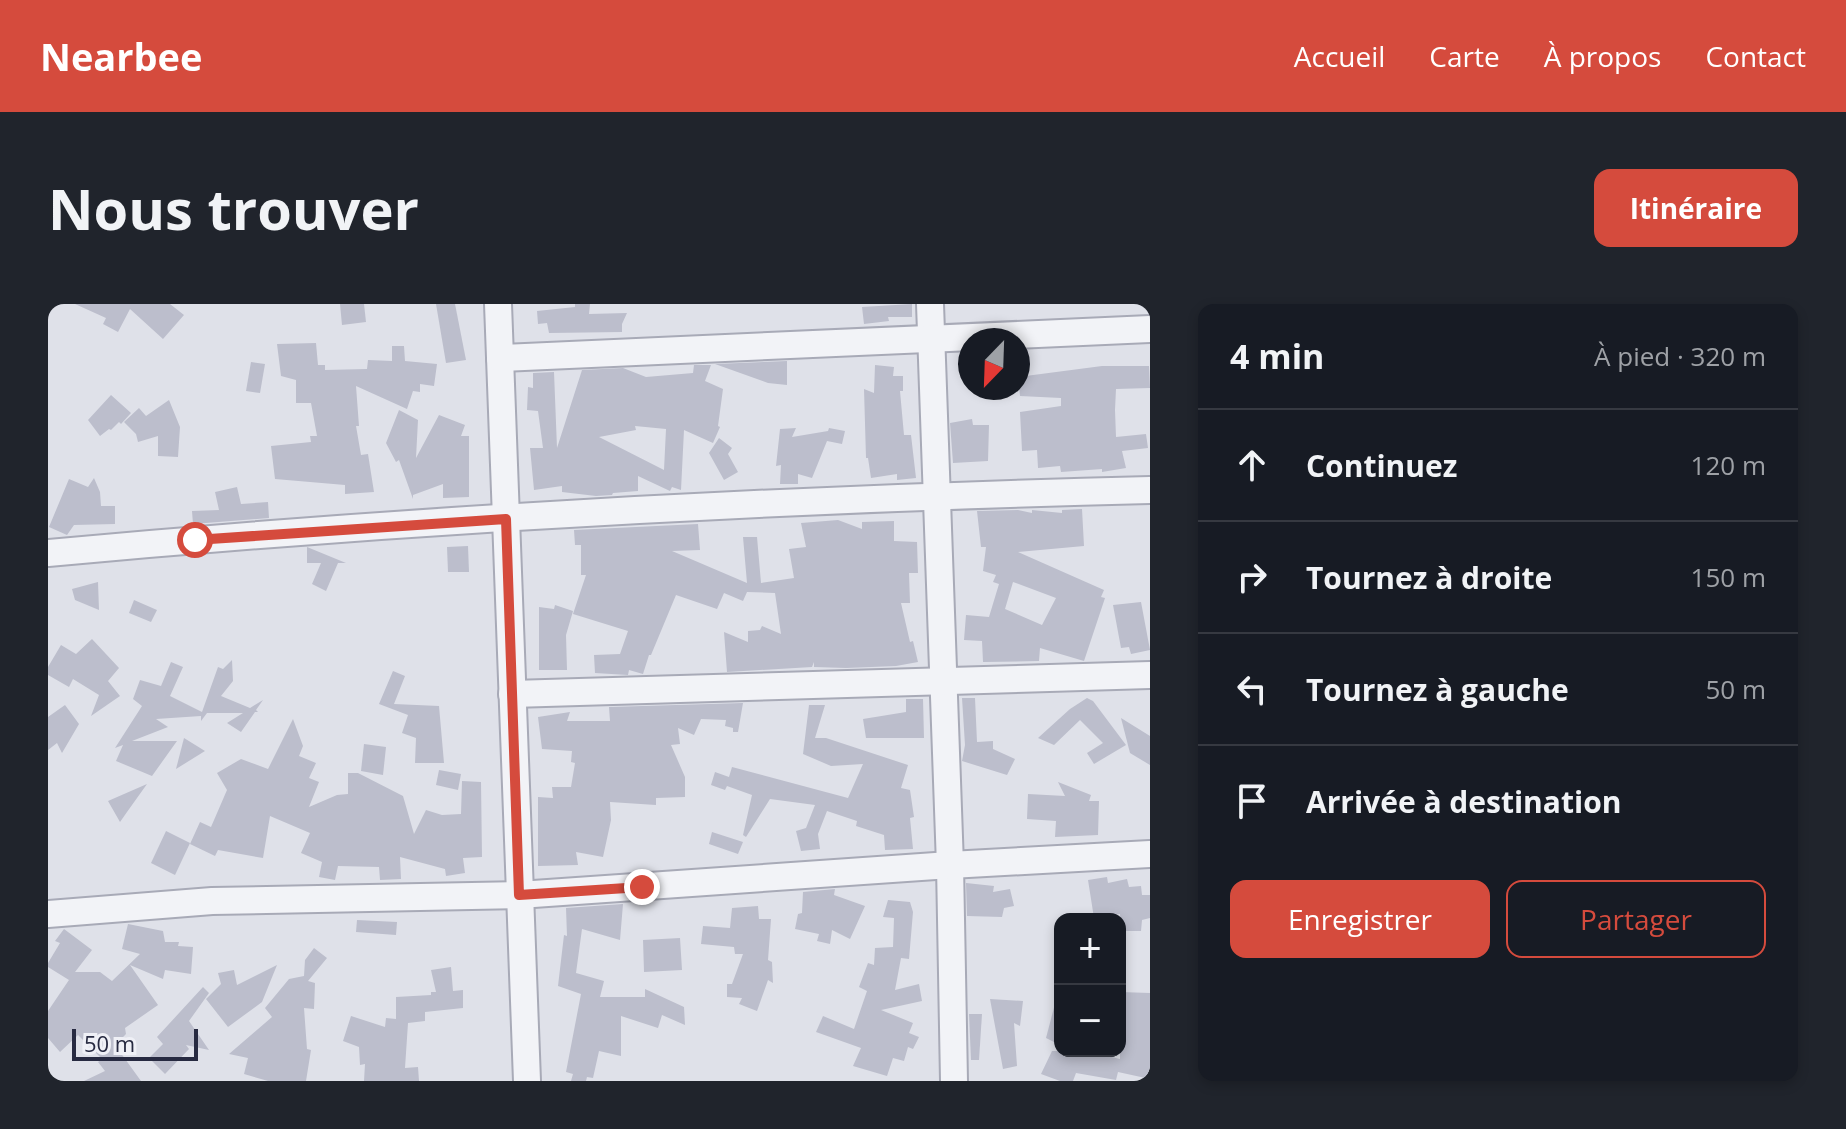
<!DOCTYPE html>
<html lang="fr">
<meta charset="utf-8">
<style>
:root{--surface:#171b24;--page:#20242c;--text:#f1f3f6;--muted:#9ea1a6;--line:#363941;--accent:#d54b3d}
body{margin:0;font-family:"Open Sans",sans-serif;background:var(--page);color:var(--text)}
.controls{position:absolute;right:24px;bottom:24px;display:grid;overflow:hidden;border-radius:16px;box-shadow:0 4px 12px #0003}
.controls button{width:72px;height:72px;display:grid;place-items:center;padding:0;border:0;border-bottom:2px solid var(--line);background:var(--surface);color:var(--text);font:40px sans-serif}
.compass{position:absolute;left:910px;top:24px;width:72px;height:72px;border-radius:50%;background:var(--surface);box-shadow:0 4px 12px #0003;rotate:203deg}
.scale{position:absolute;left:24px;bottom:20px;width:126px;box-sizing:border-box;padding-left:8px;border:4px solid #272a41;border-top:0;font-size:22px;line-height:28px;white-space:nowrap;color:#272a41;-webkit-text-stroke:6px #eff0f6;paint-order:stroke}
.stop{position:absolute;width:24px;height:24px;margin:-18px;border:6px solid #d54b3d;border-radius:50%;background:#fff}
.stop.end{background:#d54b3d;border-color:#fff;box-shadow:0 2px 8px #0008}
.list{margin:0;padding:0;list-style:none}
h2{display:flex;justify-content:space-between;align-items:center;height:104px;margin:0;padding:0 32px;font-size:34px}
h2 small{font-size:26px;font-weight:400;color:var(--muted)}
.list li{display:grid;grid-template-columns:52px 1fr auto;gap:24px;align-items:center;box-sizing:border-box;height:112px;padding:0 32px;border-top:2px solid var(--line)}
.list b{display:block;font-size:30px;white-space:nowrap}
.list em{font-size:26px;font-style:normal;color:var(--muted)}
.actions{display:flex;gap:16px;padding:24px 32px}
.actions a{flex:1;padding:18px 0;border:2px solid var(--accent);border-radius:16px;text-align:center;font-size:28px;color:var(--accent)}
.actions .main{background:var(--accent);color:#fff}
.icon{flex:none;width:44px;height:44px;fill:none;stroke:currentColor;stroke-width:2;stroke-linecap:round;stroke-linejoin:round}
.map{position:relative;flex:none;width:1102px;height:777px;overflow:hidden;border-radius:16px}
header{display:flex;align-items:center;gap:48px;box-sizing:border-box;height:112px;padding:0 40px;background:var(--accent);color:#fff}
header strong{font-size:38px}
nav{display:flex;gap:44px;margin-inline-start:auto;font-size:28px}
.intro{display:flex;align-items:center;justify-content:space-between;box-sizing:border-box;height:192px;padding:0 48px}
h1{margin:0;font-size:56px}
.button{padding:20px 36px;border-radius:16px;background:var(--accent);color:#fff;font-size:28px;font-weight:700}
main{display:flex;gap:48px;padding:0 48px}
aside{flex:1;background:var(--surface);border-radius:16px;box-shadow:0 4px 12px #0003}
.map>svg:first-child{display:block}
</style>
<header>
<strong>Nearbee</strong>
<nav><a>Accueil</a><a>Carte</a><a>À propos</a><a>Contact</a></nav>
</header>
<div class="intro"><h1>Nous trouver</h1><a class="button">Itinéraire</a></div>
<main>
<div class="map">
<svg width="1102" height="777" viewBox="0 0 1102 777">
<rect width="100%" height="100%" fill="#dfe1e9"/>
<g fill="#bcbecc" fill-rule="evenodd">
<path d="M27,0h95l14,11 -21,24 -33,-30 -12,23 -15,-8 3,-6z"/>
<path d="M292,0h24l2,18 -24,3z"/>
<path d="M388,0h19l11,56 -20,3z"/>
<path d="M527,0h15l-1,10 38,-1 -5,11v8l-73,1 -2,-10 -9,1 -1,-13 38,-4z"/>
<path d="M864,0v13h-24l1,4 -25,3 -2,-17z"/>
<path d="M268,39l2,22h7v5l42,-1 1,-9 24,1v-15h12l1,15 32,3 -3,22 -14,-2v8l-7,-1 -6,18 -51,-23 3,40h-3l5,29 7,-1 6,38 -29,2v-9l-70,-6 -4,-33 40,-4 -1,-6h7l-6,-33h-15v-23l-15,-4 -4,-32z"/>
<path d="M739,57v24l-19,-2 -53,-19z"/>
<path d="M203,58l14,2 -5,29 -14,-2z"/>
<path d="M646,61h17l-6,16 18,8 -5,37 2,1 -7,16 -29,-13 -3,60 -9,-3 -2,4 -32,-15v15l-25,2 -1,2 -16,1 -34,-4v-6l-28,4 -4,-42h13l-5,-37 -11,-1 1,-23 5,1v-15l21,-1 3,76 25,-78 41,-2 23,9 47,-4zM587,122l31,3 -2,41 -65,-33 37,-7z"/>
<path d="M827,61l19,2 -1,9h10v15h-3l4,44h7l5,43 -19,2v-6l-26,4 -3,-20h-2l-2,-69 10,4z"/>
<path d="M1054,62h47l1,22 -34,1 -1,21 1,27 30,-3 2,14 -26,3 4,17 -24,4v-3l-41,3 -1,-6 -22,2 -1,-18 -15,1 -2,-39 41,-6v-8l-41,-2 -2,-19z"/>
<path d="M63,91l20,18 -10,11 -2,-2 -8,8 -2,-1 -9,7 -12,-16z"/>
<path d="M121,96l11,27 -2,30 -20,-1v-20l-20,6 -2,-8 -12,-12 15,-14 7,8z"/>
<path d="M351,106l19,10 -2,38 23,-43 26,10 -4,11h8v61l-26,1v-14l-30,11v4l-14,-39 -3,2 -10,-19z"/>
<path d="M924,115l1,6h16l-1,36 -35,2 -3,-40z"/>
<path d="M748,124l-4,9 36,-6 1,-3 16,3 -3,13 -15,-3 -15,37 -14,-4v10h-18l1,-19 -5,1 4,-37z"/>
<path d="M671,134l13,10 -4,6 10,18 -14,8 -15,-27z"/>
<path d="M46,174l6,14 1,14h14v18l-41,1 -7,10 -18,-8 20,-48 19,8z"/>
<path d="M189,183l4,17 27,-2 1,16 -76,6 -1,-13 27,-1 -4,-18z"/>
<path d="M1034,205l2,37 -66,6 86,38 -3,7 4,1 -21,63 -44,-13 -1,13 -56,1 -1,-21 -18,-1 2,-25 23,2 10,-33 -6,-2 3,-7 -13,-4 3,-24h-5l-4,-36 41,-1 14,3v-3l30,3v-3zM965,278l43,16 -14,27 -37,-16z"/>
<path d="M790,216l24,9v-7l32,-1v20l23,1 1,31h-9l1,30h-9l9,39 3,-1 5,21 -22,4 -50,2 -32,-1v-5l-2,5 -85,5 -3,-40 24,10v-11l12,-1 2,-4 19,8 -6,-41 -28,-1 -4,9 -19,-8 -7,16 -41,-14 -25,60h-2l-6,19 -14,-4 -1,5 -33,-2 -1,-18 26,-1 8,-23 -55,-17 13,-39h-5v-30h-6l-1,-15 124,-6 2,26 -28,1 75,32 -4,-46h14l4,46 33,-5 -5,-29 17,-2 -5,-24z"/>
<path d="M420,242l1,26h-21l-1,-25z"/>
<path d="M259,243l39,16h-8l-12,28 -14,-7 9,-21h-14z"/>
<path d="M50,278l1,28 -24,-10 -3,-11z"/>
<path d="M86,296l23,10 -6,12 -22,-9z"/>
<path d="M1093,298l9,48 -19,4 -2,-7 -8,1 -8,-43z"/>
<path d="M507,301l18,6 -7,24 1,35h-28v-63l15,2z"/>
<path d="M44,335l27,29 -11,13 12,15 -29,20 8,-21 -26,-16 -4,8 -21,-12v-8l13,-22 15,9z"/>
<path d="M184,356l1,21 -12,15 29,12 13,-8 -7,10 2,2h-3l-14,20 -14,-9 16,-10h-36l-6,8v-5l-45,3 12,8 -36,14h45l-25,35 -36,-15 7,-16 -8,3 27,-42 -9,-7 7,-19 21,6 10,-24 12,5 -13,29 32,16 16,-45 5,2z"/>
<path d="M345,367l12,5 -11,28 45,2 5,57h-29l1,-25 -14,-5 6,-18 -29,-11z"/>
<path d="M914,394h13l2,44 16,-1v8l22,10 -8,16 -45,-14 3,-16z"/>
<path d="M1039,394l6,3 33,44 -32,19 -7,-11 16,-10 -23,-23 -26,25 -16,-7 32,-29z"/>
<path d="M858,395h17l1,39h-58l-3,-19 43,-7z"/>
<path d="M695,399l-5,29h-5v-4l-8,-2 1,-6 -25,-1 -7,16 -16,-7 2,16 -9,1 14,32v20l-29,1v7l-46,-3 1,18 -8,37 -27,-5 2,13 -40,1v-69l15,1 -1,-11h19l4,-24 -4,-1 1,-11 -30,-2 -4,-32 32,-5 -3,9h43l-1,-14z"/>
<path d="M17,401l14,19 -17,29 -5,-10 -9,7v-33z"/>
<path d="M761,401h16l-10,33h11l82,27 -7,23 9,2 4,27 -4,1 3,31 -28,1 -1,-15 -28,-9 1,-5 -30,-10 -9,23 2,15 -19,2 -5,-20 10,-3 9,-23 -45,-6 -24,38 -3,-2 9,-40 -25,-9 -2,4 -14,-5 4,-13 14,5 3,-10 116,31 15,-34 -32,2 -28,-12z"/>
<path d="M1073,414l29,18v29l-20,-12z"/>
<path d="M245,415l10,27 -4,10 17,7 -7,15 10,4 -10,25 28,-12 11,-1v-21h10l45,23 11,38 12,-24 16,5 19,-1 1,-33 19,1 1,75 -19,1 2,15 -19,3 -1,-7 -45,-12 1,22 -21,1 -1,-13 -41,-1 -3,14 -16,-3 3,-15 -21,-9 9,-20 -40,-17 -7,42 -45,-8 -3,6 -25,-12 10,-22 11,5 16,-37 -10,-17 24,-14 27,10z"/>
<path d="M136,434l21,13 -29,18z"/>
<path d="M316,440l22,3 -3,28 -22,-4z"/>
<path d="M391,466l22,4 -3,16 -22,-5z"/>
<path d="M1010,478l33,13 -2,6h10l-1,34 -43,2 1,-16 -29,-2 1,-25 37,2z"/>
<path d="M99,480l-20,28 -7,10 -12,-21z"/>
<path d="M118,527l24,12 -15,32 -24,-12z"/>
<path d="M664,528l31,10 -5,12 -29,-10z"/>
<path d="M1059,573l1,6 19,-4 2,8 12,-1 1,9h8v23l-8,2 -1,11h-20l-1,-17 -26,4 -6,-38z"/>
<path d="M918,579l28,3 -1,6 17,-3 4,17 -10,2 -2,9 -35,-1z"/>
<path d="M787,585l-1,6 31,11 -15,33 -18,-9 -2,14 -13,-3 2,-7 -24,-5 3,-15 4,-1 1,-21z"/>
<path d="M840,596l22,2 3,10 -4,47 -8,-1 -6,32 24,-6 3,17 -41,9 32,13 -4,10 10,4 -6,12 -5,-2 -4,14 -11,-3 -6,18 -34,-10 8,-18 -45,-16 7,-16 31,13 13,-38 -8,-4 9,-24 6,2 1,-17 18,-1 1,-29 -11,-1z"/>
<path d="M575,600l-3,36 -38,-11 -6,44 28,8 -4,16h45v-8l39,18 1,18 -23,-10 -4,13 -37,-12v40l-22,-5 -6,27 -6,-1 -1,4h-15l2,-7 -7,-2 15,-78 -23,-8 6,-51 3,1 -1,-28z"/>
<path d="M710,602l1,13h12l-3,41 4,2 1,21 -5,-3 -11,31 -18,-7 3,-6 -15,-1v-13h5l11,-30h-8l-1,-7 -33,-3 2,-18 27,2 2,-20z"/>
<path d="M309,616l40,2 -1,13 -40,-3z"/>
<path d="M80,620l35,7 2,11h14l-1,4 15,1 -2,27 -26,-4 -2,9 -33,-14 28,40 -33,23 1,6 -11,11 26,36h-57l21,-10 -7,-9 4,-3 -24,-24 -18,17 -12,-14v-27l23,-34 -2,3 -21,-13v-4l12,-20 -5,-2 9,-12 28,21 -17,22h25l12,9 28,-27 -18,-5z"/>
<path d="M632,634l2,32 -38,2 -1,-32z"/>
<path d="M266,644l13,10 -19,23 7,2 -1,26 -10,-1 3,41 4,1 -5,31h-38l-24,-7 4,-16 -19,-4 43,-37 -7,-9 24,-29 15,-3 1,-16z"/>
<path d="M229,661l-15,37 -34,25 -22,-28 15,-15 -3,-11 16,-3 3,15z"/>
<path d="M403,663l2,24 10,-1v18l-38,4v9l-17,2 -3,45 13,-1 1,14h-55l1,-17 -5,1 -1,-18 -16,-6 8,-25 34,11 1,-9 10,1v-22l35,-2v-3h5l-5,-22z"/>
<path d="M155,683l6,6 -20,28 20,29 -23,-5 3,4 -24,25 -16,-16 14,-14 -6,-7z"/>
<path d="M1072,688l30,1v86l-32,-7 -2,8 -40,-7 -3,8h-13l-19,-7 11,-23h33l35,8z"/>
<path d="M942,695l33,2 -3,25 -6,-3 3,43 -14,3z"/>
<path d="M1008,696l4,1v44l-14,-7z"/>
<path d="M921,710h13l-3,46h-8z"/>
</g>
<g fill="none" stroke-linecap="round" stroke-linejoin="round">
<g stroke="#a8aab7" stroke-width="30">
<g id="minor">
<path d="M450,0l29,777"/>
<path d="M882,0l20,561 4,216"/>
<path d="M452,54l650,-29"/>
<path d="M0,249c366,-34 734,-54 1102,-63"/>
<path d="M464,390l638,-19"/>
<path d="M0,610l164,-13 307,-6 431,-30 200,-11"/>
</g>
</g>
<use href="#minor" stroke="#f2f3f7" stroke-width="26"/>
</g>
<g fill="none" stroke-linecap="round" stroke-linejoin="round">
<path stroke="#d54b3d" stroke-width="10" d="M147,236l311,-21 13,376 123,-8"/>
</g>
</svg>
<div class="controls">
<button>+</button>
<button>−</button>
</div>
<svg class="compass" viewBox="-18 -18 36 36"><path d="M0-13l5 13h-10z" fill="#e53935"/><path d="M0 13l5-13h-10z" fill="#9ea1a6"/></svg>
<div class="scale">50 m</div>
<div class="stop" style="left:147px;top:236px"></div>
<div class="stop end" style="left:594px;top:583px"></div>
</div>
<aside>
<h2>4 min<small>À pied · 320 m</small></h2>
<ul class="list">
<li><svg class="icon" aria-label="ahead" viewBox="0 0 24 24"><path d="M12 20V5M6 11l6-6 6 6"/></svg><div><b>Continuez</b></div><em>120 m</em></li>
<li><svg class="icon" aria-label="right" viewBox="0 0 24 24"><path d="M7 20v-9h11M14 6l5 5-5 5"/></svg><div><b>Tournez à droite</b></div><em>150 m</em></li>
<li><svg class="icon" aria-label="left" viewBox="0 0 24 24"><path d="M17 20v-9H6M10 6l-5 5 5 5"/></svg><div><b>Tournez à gauche</b></div><em>50 m</em></li>
<li><svg class="icon" aria-label="arrive" viewBox="0 0 24 24"><path d="M6 21V4h12l-3 4 3 4H6"/></svg><div><b>Arrivée à destination</b></div></li>
</ul>
<div class="actions"><a class="main">Enregistrer</a><a>Partager</a></div>
</aside>
</main>
